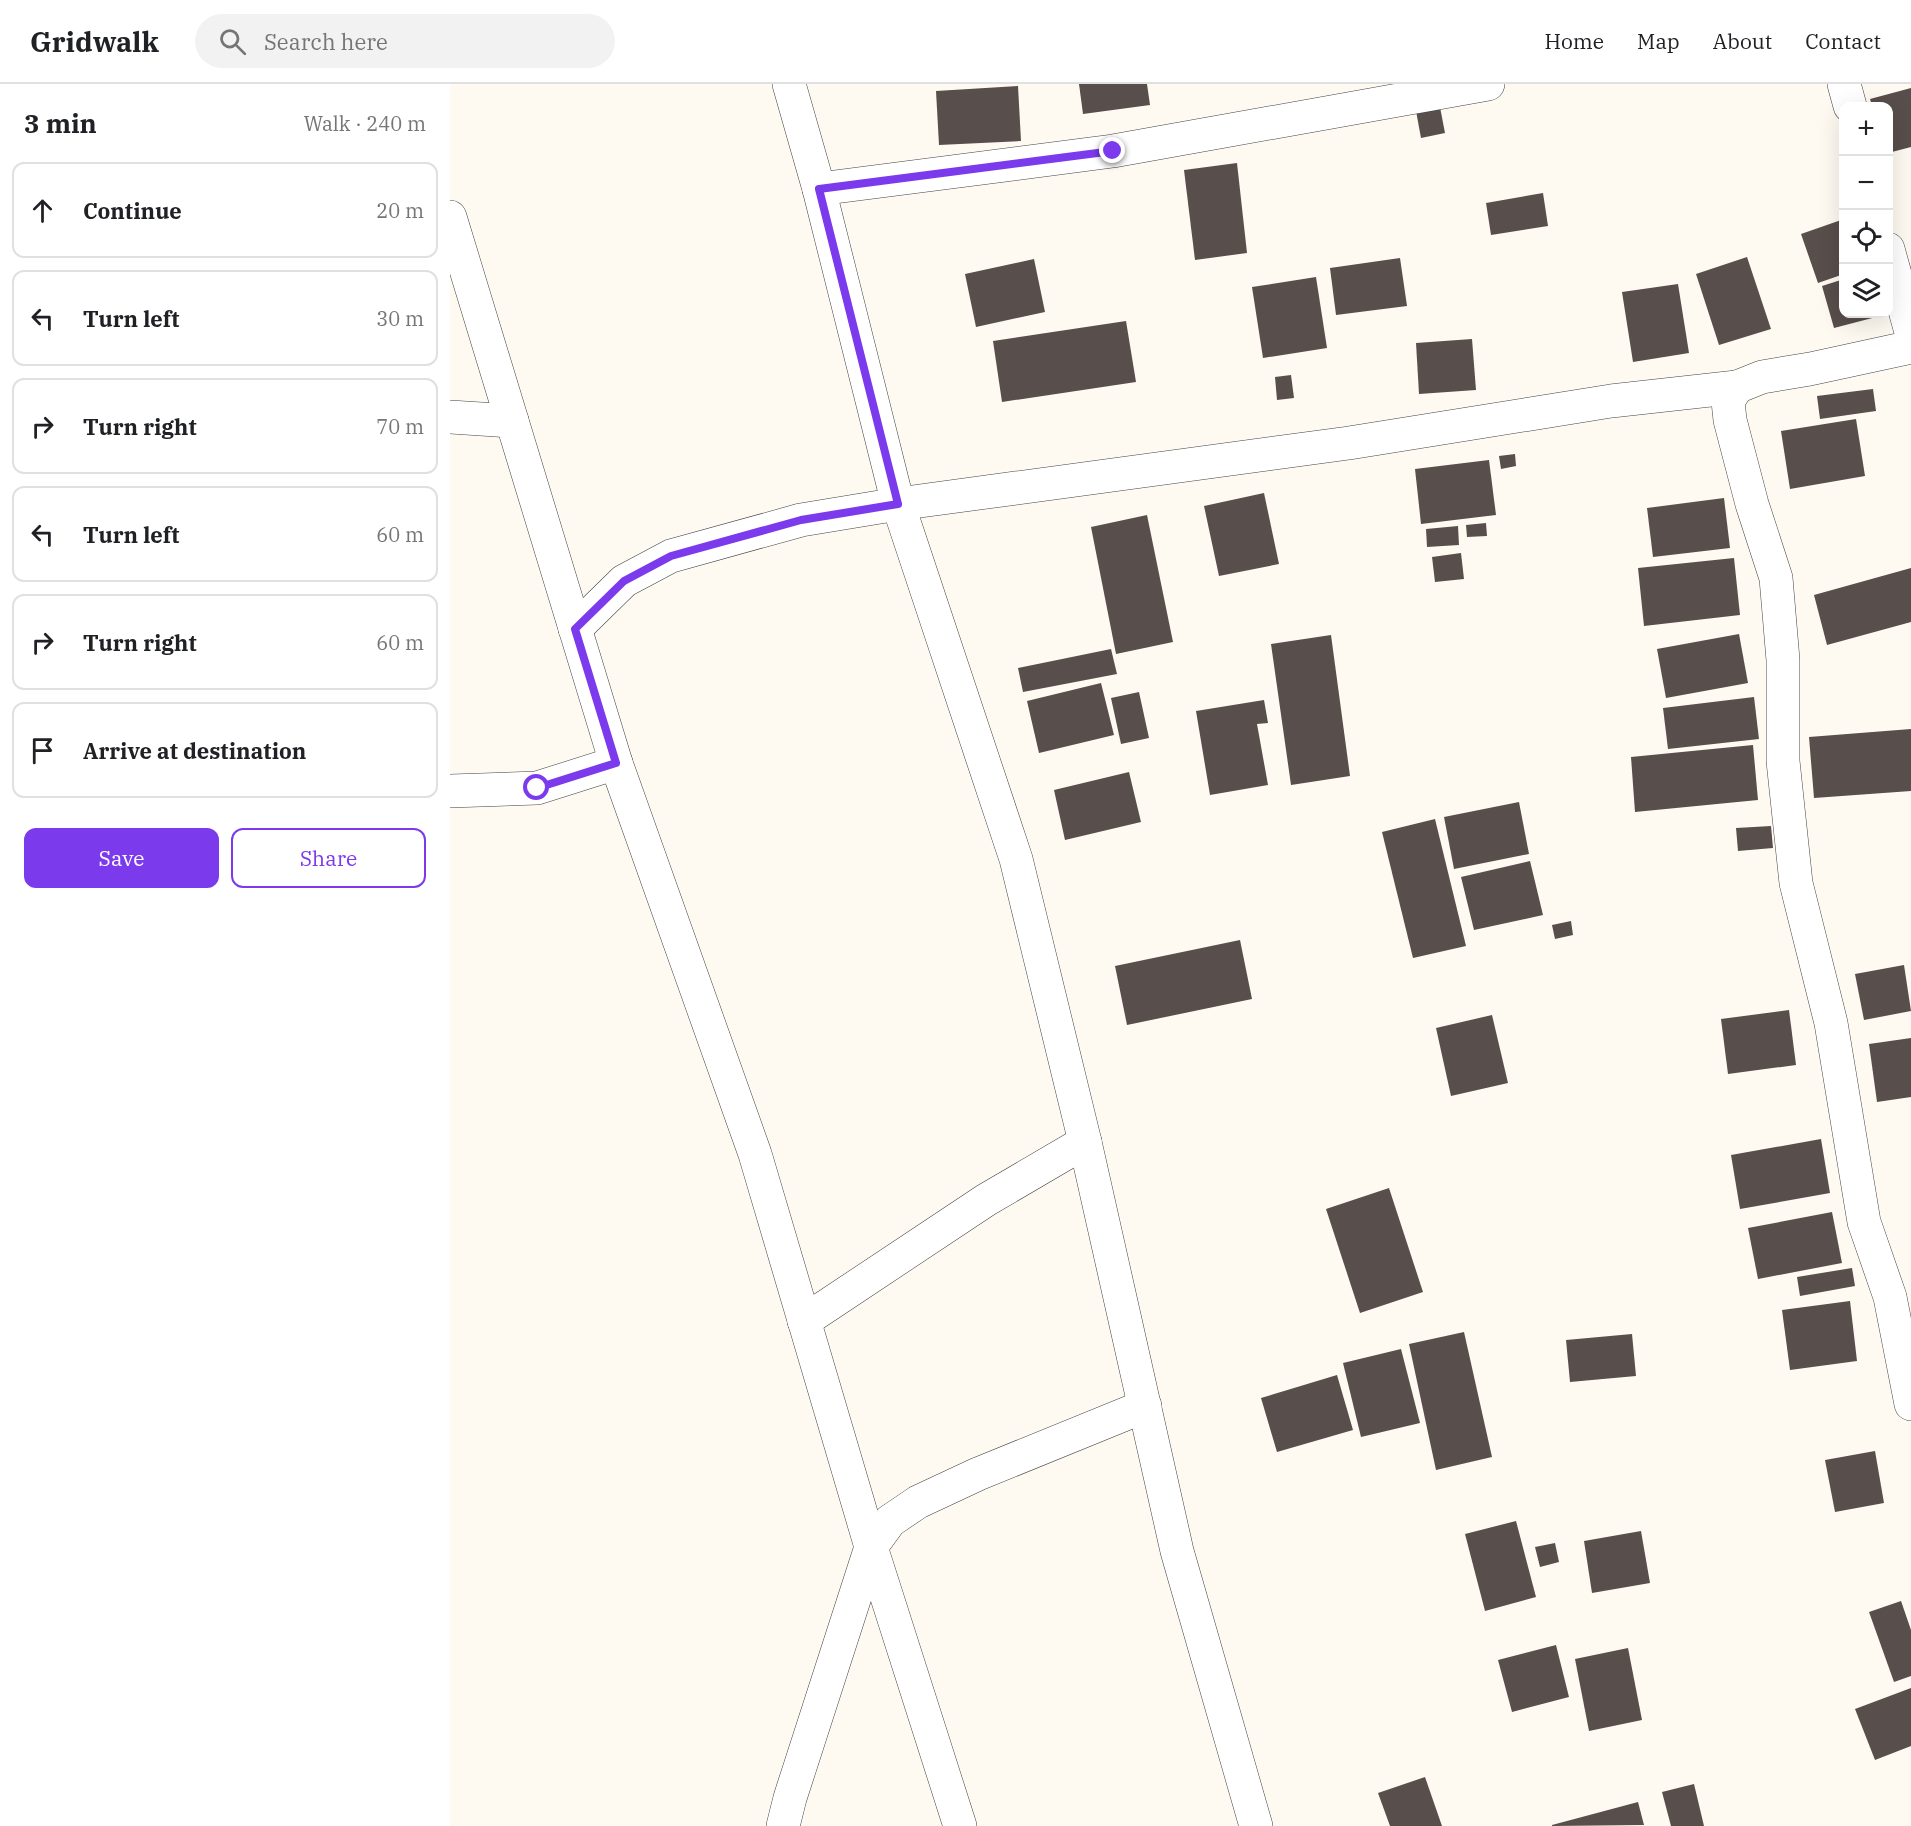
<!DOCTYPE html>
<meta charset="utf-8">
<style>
:root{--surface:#fff;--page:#f2f2f2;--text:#202124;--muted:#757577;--line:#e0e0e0;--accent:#7c3aed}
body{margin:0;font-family:"IBM Plex Serif",serif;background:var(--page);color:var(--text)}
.controls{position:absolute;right:18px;top:18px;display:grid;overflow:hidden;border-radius:12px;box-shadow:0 6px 24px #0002}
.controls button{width:54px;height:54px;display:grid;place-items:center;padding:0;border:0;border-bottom:2px solid var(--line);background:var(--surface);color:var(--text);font:30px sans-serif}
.stop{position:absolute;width:18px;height:18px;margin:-14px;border:4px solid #7c3aed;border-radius:50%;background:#fff}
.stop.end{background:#7c3aed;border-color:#fff;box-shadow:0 2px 6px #0008}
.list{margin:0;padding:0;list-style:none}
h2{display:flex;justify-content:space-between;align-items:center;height:78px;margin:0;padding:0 24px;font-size:26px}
h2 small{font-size:20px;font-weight:400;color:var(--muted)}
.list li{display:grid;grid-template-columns:39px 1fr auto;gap:18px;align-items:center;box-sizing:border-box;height:96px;margin:0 12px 12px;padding:0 12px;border:2px solid var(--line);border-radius:12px}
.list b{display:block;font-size:22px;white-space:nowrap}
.list em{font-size:20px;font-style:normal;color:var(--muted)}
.actions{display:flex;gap:12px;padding:18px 24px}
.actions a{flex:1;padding:14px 0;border:2px solid var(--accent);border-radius:12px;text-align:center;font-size:21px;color:var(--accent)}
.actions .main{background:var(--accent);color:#fff}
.icon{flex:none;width:33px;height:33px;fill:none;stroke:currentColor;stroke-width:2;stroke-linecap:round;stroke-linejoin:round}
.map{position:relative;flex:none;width:1461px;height:1742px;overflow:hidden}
header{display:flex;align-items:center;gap:36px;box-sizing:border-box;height:84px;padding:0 30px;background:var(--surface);border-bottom:2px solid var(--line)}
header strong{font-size:28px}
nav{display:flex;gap:33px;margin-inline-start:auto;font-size:21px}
.search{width:420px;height:54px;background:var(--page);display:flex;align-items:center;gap:15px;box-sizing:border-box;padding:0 21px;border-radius:33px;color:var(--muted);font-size:22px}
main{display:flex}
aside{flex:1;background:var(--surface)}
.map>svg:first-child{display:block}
</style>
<header>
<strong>Gridwalk</strong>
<div class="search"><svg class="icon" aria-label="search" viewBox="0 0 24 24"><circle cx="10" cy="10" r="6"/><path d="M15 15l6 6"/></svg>Search here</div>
<nav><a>Home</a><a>Map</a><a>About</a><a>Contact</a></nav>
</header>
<main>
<aside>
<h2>3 min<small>Walk · 240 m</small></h2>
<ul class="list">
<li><svg class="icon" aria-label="ahead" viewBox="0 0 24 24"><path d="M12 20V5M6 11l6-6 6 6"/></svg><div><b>Continue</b></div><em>20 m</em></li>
<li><svg class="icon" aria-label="left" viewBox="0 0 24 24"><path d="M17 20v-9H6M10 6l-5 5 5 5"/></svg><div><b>Turn left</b></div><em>30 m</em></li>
<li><svg class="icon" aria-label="right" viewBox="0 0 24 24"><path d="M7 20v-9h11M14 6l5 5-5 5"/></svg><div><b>Turn right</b></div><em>70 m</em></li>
<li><svg class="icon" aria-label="left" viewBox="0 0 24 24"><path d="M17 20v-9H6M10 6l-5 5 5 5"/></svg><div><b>Turn left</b></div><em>60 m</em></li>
<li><svg class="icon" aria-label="right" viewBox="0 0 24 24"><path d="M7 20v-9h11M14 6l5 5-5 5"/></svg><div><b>Turn right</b></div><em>60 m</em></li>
<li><svg class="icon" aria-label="arrive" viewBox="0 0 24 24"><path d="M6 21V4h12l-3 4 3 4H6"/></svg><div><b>Arrive at destination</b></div></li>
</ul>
<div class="actions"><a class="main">Save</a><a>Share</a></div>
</aside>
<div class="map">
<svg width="1461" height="1742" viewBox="0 0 1461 1742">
<rect width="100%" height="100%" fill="#fffaf1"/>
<g fill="#584e4b">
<path d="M629,0h68l3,21 -67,9z"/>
<path d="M568,2l3,55 -82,4 -3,-54z"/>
<path d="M1461,4v59l-23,6v-47h-16l-2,-7z"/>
<path d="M990,23l5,26 -24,5 -5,-27z"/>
<path d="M787,79l10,90 -52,7 -11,-90z"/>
<path d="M1093,109l5,33 -57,9 -5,-32z"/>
<path d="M1394,135v55l-26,9 -17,-49z"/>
<path d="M1297,173l24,72 -52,16 -23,-71z"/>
<path d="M950,174l7,48 -71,9 -6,-47z"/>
<path d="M584,175l11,53 -69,15 -11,-53z"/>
<path d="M866,193l11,71 -64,10 -11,-71z"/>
<path d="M1394,195v35h36v2l-46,12 -12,-42z"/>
<path d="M1228,200l11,69 -56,9 -11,-70z"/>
<path d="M676,237l10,61 -134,20 -9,-61z"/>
<path d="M1022,255l4,51 -57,4 -3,-51z"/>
<path d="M841,291l3,23 -17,2 -2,-23z"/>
<path d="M1423,305l3,22 -56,8 -3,-23z"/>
<path d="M1406,335l9,57 -75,13 -9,-58z"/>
<path d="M1065,370l1,12 -15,3 -2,-13z"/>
<path d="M1039,376l7,55 -75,9 -6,-55z"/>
<path d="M814,409l15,71 -60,12 -15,-70z"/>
<path d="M1274,414l6,50 -77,9 -6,-49z"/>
<path d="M697,431l26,127 -57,12 -25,-127z"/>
<path d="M1036,439l1,13 -20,1 -1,-12z"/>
<path d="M1008,442l1,19 -32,2 -1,-18z"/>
<path d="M1011,469l3,26 -29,3 -3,-25z"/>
<path d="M1284,474l6,57 -96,11 -6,-58z"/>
<path d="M1461,484v54l-84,23 -13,-50z"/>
<path d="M1289,550l9,49 -82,15 -9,-49z"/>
<path d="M881,551l19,141 -59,9 -20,-141z"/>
<path d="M661,565l6,25 -94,18 -5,-24z"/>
<path d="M651,599l13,52 -75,18 -12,-52z"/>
<path d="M689,608l10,46 -28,6 -10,-46z"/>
<path d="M1304,613l5,42 -91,10 -5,-41z"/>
<path d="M814,616l4,23 -11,1 11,61 -58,10 -14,-84z"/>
<path d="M1461,645v62l-97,7 -5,-61z"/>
<path d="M1303,661l5,55 -123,12 -4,-55z"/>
<path d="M679,688l12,50 -76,18 -11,-50z"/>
<path d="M1069,718l10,52 -75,15 -10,-52z"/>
<path d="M985,735l31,127 -53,12 -31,-126z"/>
<path d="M1321,742l2,22 -35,3 -2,-23z"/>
<path d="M1080,777l13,54 -69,15 -13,-53z"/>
<path d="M1121,837l2,14 -18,4 -3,-14z"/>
<path d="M790,856l12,59 -125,26 -12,-59z"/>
<path d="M1454,881l7,46 -47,9 -9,-46z"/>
<path d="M1339,926l7,55 -68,9 -7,-55z"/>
<path d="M1042,931l16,68 -57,13 -15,-68z"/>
<path d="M1461,954v59l-34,5 -8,-58z"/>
<path d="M1371,1055l9,54 -90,16 -9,-54z"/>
<path d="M939,1104l34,104 -63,21 -34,-104z"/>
<path d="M1382,1128l10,51 -84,16 -10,-51z"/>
<path d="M1402,1184l3,18 -55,10 -3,-19z"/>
<path d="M1400,1217l7,60 -67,9 -8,-60z"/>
<path d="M1014,1248l28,125 -56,13 -27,-126z"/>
<path d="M1182,1250l4,42 -66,6 -4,-42z"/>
<path d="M951,1265l19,74 -59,14 -18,-74z"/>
<path d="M887,1291l16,55 -76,22 -16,-54z"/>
<path d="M1425,1367l9,52 -49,9 -10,-52z"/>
<path d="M1066,1437l20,76 -51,14 -20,-77z"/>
<path d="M1191,1447l9,52 -58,10 -8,-52z"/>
<path d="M1105,1459l4,19 -19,5 -5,-20z"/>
<path d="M1451,1517l10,29v46l-17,6 -25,-70z"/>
<path d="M1106,1561l13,52 -57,15 -14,-52z"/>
<path d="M1178,1564l14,72 -53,11 -14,-72z"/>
<path d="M1461,1604v58l-36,14 -20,-51z"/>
<path d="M975,1693l17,49h-52l-12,-33z"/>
<path d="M1244,1700l10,42h-33l-9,-34z"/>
<path d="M1188,1718l6,23 -92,1v-1z"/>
</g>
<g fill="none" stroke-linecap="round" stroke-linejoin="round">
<g stroke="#424242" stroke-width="34">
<g id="minor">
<path d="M339,0l30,105 79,315 118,355 69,283 92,409 79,275"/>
<path d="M1394,0l6,22"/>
<path d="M369,105l294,-38 375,-67"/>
<path d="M0,133l166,546 139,391 116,393 89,279"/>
<path d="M1438,165l23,83"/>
<path d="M1461,263l-101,22 -48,8 -25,10 -9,14 2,19 22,84 24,74 7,82v101l13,122 35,140 33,199 26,75 21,107"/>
<path d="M0,333l62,4"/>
<path d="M125,545l49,-48 47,-25 130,-36 97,-16 451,-61 262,-42 126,-14"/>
<path d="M0,707l87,-3 79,-25"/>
<path d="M354,1237l182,-121 99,-58"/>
<path d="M333,1742l7,-28 81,-251 19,-26 28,-19 60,-28 167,-68"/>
</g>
</g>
<use href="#minor" stroke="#fff" stroke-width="33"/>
</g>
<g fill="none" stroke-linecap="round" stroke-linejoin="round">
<path stroke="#7c3aed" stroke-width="8" d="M87,704l79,-25 -41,-134 49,-48 47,-25 130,-36 97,-16 -79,-315 294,-38"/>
</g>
</svg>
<div class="controls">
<button>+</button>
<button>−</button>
<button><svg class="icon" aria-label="locate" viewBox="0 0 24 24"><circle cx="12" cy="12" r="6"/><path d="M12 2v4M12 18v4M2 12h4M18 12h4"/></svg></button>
<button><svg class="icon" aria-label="layers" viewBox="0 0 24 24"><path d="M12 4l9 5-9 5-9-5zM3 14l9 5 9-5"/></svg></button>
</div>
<div class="stop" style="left:87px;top:704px"></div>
<div class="stop end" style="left:663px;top:67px"></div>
</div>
</main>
